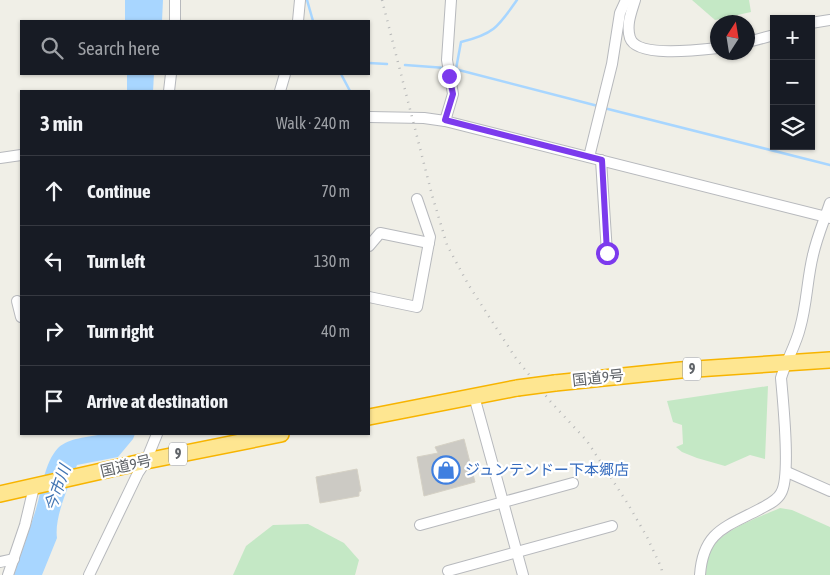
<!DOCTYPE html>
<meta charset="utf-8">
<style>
:root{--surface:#171b24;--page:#20242c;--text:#f1f3f6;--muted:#9ea1a6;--line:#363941}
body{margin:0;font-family:"Asap Condensed","Noto Sans JP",sans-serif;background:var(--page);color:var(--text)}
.controls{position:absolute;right:15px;top:15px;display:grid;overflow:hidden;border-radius:0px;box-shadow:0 1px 4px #0004}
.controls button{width:45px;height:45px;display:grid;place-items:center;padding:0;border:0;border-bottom:1px solid var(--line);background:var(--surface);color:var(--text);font:25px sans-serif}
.compass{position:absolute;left:710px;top:15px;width:45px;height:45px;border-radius:50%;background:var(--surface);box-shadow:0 1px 4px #0004;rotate:12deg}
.stop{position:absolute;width:15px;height:15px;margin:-11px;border:4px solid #7c3aed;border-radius:50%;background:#fff}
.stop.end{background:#7c3aed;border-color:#fff;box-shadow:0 1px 5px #0008}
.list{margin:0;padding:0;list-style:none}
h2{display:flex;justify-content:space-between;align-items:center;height:65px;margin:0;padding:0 20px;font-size:21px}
h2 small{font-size:16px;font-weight:400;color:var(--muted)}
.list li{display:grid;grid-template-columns:32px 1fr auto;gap:15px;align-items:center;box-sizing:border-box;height:70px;padding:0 20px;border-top:1px solid var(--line)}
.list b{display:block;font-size:19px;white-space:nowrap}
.list em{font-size:16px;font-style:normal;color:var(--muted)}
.icon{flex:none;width:28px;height:28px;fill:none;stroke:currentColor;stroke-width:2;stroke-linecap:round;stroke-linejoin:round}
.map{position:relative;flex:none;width:830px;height:575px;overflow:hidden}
.search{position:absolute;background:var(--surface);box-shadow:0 1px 4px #0004;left:20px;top:20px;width:350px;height:55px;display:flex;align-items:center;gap:12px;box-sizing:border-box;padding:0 18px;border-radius:0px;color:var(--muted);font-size:19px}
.panel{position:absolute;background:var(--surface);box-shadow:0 1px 4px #0004;left:20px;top:90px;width:350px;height:345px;border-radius:0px}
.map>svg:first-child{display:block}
</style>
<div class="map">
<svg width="830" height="575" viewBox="0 0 830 575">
<rect width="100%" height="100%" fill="#f0efe7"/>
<g fill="#c4e8c5">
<path d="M692,0h57l2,12 -36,8z"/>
<path d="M768,386l-3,73 -15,-4 -25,11 -28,-8 -15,-6 -6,-5 7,-3 -1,-19 -9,-3 -6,-21z"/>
<path d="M780,508l12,2 38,17v48h-124c0,-6 1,-14 2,-20 8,-24 52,-38 72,-47z"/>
<path d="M308,524l36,19 15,17 -4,15h-122l13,-29 27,-21z"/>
</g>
<g fill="#a8d6ff">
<path d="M125,0h38l-1,21h-37z"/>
<path d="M127,74h27l-1,17h-26z"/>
<path d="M102,434h33l-2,5 -15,18 -41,8c-8,20 -23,52 -20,73l-15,37h-28c7,-22 15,-44 22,-66 6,-19 8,-46 22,-61 12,-11 29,-10 44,-14z"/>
</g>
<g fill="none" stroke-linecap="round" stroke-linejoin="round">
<g stroke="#a8d6ff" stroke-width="2.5">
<path d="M307,0l6,21"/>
<path d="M369,63l18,1"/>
<path d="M405,65l41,3"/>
<path d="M451,68l147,38"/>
<path d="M456,69l5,-27c33,-8 37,-15 56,-42"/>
<path d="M341,74l9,17"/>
<path d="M604,108l226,57"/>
</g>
</g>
<g fill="#cccac4" stroke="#d5d1c5">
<path d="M464,439l11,43 -51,14 -7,-39 21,-4 -3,-6z"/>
<path d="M357,469l4,22 -2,1v4l-39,7 -4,-26z"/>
</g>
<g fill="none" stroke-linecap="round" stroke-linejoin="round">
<g stroke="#b7b9bd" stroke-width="12">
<g id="minor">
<path d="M175,0v21"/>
<path d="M635,0c-4,13 -9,25 -5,38 7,20 70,12 88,10"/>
<path d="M298,21l2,-21"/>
<path d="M811,23l19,-3"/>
<path d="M748,42l26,-7"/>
<path d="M169,91l2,-17"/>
<path d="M280,91l5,-17"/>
<path d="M369,117l55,1 21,3 385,97"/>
<path d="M445,121l8,-27 -6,-34 4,-60"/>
<path d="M589,157l23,-93 8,-51 6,-13"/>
<path d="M0,158l21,-3"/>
<path d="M601,160l6,93"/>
<path d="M369,246l11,-13 49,10"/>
<path d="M369,297l48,10 13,-70 -13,-38"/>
<path d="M17,301l4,16"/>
<path d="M474,396l49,179"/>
<path d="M787,472l43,19"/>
<path d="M420,525l153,-42"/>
<path d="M0,562l14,-3"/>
<path d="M448,571l164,-45"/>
<path d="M8,575l17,-50 9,-38"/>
<path d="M89,575l49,-102 8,-12 11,-27"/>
<path d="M700,575c3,-44 26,-48 60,-66 7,-4 17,-8 21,-16 10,-16 2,-92 0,-115 5,-17 15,-33 19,-50 7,-24 7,-49 13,-73 4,-18 11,-34 17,-52"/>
</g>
</g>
<g stroke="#f7b400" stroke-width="18">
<g id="highway">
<path d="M555,383l126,-13 149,-10"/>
<path d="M369,417l148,-29"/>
<path d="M0,494l146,-33 135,-27"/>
</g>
</g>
<use href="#minor" stroke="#fff" stroke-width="10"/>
<use href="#highway" stroke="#fee691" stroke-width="15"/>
<path stroke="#b7b8b8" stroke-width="2.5" stroke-dasharray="1 6" stroke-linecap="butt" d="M382,0l50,195 15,50 21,39 47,73 35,44 37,40 41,63 19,33 14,30 2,8"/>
<g stroke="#f7b400" stroke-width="18" stroke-linecap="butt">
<path id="highway-bridge" d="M517,388l38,-5"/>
</g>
<use href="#highway-bridge" stroke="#fee691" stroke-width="15"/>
</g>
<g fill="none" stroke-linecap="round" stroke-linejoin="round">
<path stroke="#7c3aed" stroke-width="6" d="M449,76l4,18 -8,26 157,40 5,93"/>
</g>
<defs>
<g id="shop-ring" transform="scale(1.4375)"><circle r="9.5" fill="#fff" stroke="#3f7fe0" stroke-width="1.5"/><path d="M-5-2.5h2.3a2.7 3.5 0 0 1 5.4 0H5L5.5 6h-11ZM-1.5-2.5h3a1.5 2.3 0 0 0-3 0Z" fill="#3f7fe0"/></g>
</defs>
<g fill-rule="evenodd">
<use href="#shop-ring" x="446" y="470"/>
</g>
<g text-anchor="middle" stroke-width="4.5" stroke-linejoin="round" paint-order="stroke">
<g fill="#fff" stroke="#8e9195" stroke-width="1">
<rect x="683" y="357.5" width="18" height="23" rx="4"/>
<rect x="169" y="442.5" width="18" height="23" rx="4"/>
</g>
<g font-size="14" font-weight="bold" fill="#5e6267">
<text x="692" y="374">9</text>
<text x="178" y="459">9</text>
</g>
<g font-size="15" fill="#5e6267" stroke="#fff">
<text transform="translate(598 378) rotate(-6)" y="5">国道9号</text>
<text transform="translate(126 466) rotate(-13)" y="5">国道9号</text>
</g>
<g font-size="15" fill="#366cbe" stroke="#fff" text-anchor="start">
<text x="465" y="475">ジュンテンドー下本郷店</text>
</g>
<g font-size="16" font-style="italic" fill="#4275b3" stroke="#fff">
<text transform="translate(57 488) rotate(-70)" y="6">今市川</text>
</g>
</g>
</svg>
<div class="controls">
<button>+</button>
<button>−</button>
<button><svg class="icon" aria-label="layers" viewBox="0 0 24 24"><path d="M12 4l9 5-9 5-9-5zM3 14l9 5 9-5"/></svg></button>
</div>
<svg class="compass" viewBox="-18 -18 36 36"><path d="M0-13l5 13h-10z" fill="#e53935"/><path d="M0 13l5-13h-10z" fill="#9ea1a6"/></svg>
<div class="stop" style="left:607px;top:253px"></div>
<div class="stop end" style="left:449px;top:76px"></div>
<div class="search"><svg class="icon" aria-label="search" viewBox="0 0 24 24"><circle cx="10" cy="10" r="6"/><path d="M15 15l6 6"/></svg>Search here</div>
<section class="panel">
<h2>3 min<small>Walk · 240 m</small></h2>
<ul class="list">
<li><svg class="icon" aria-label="ahead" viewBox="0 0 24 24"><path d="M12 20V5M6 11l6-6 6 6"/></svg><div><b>Continue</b></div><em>70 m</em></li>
<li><svg class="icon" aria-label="left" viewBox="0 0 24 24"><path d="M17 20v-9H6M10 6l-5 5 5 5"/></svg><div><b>Turn left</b></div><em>130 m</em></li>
<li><svg class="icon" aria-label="right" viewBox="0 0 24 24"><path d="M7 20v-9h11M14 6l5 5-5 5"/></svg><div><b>Turn right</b></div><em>40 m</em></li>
<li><svg class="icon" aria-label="arrive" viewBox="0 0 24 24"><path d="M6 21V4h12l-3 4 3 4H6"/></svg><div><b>Arrive at destination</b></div></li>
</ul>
</section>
</div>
